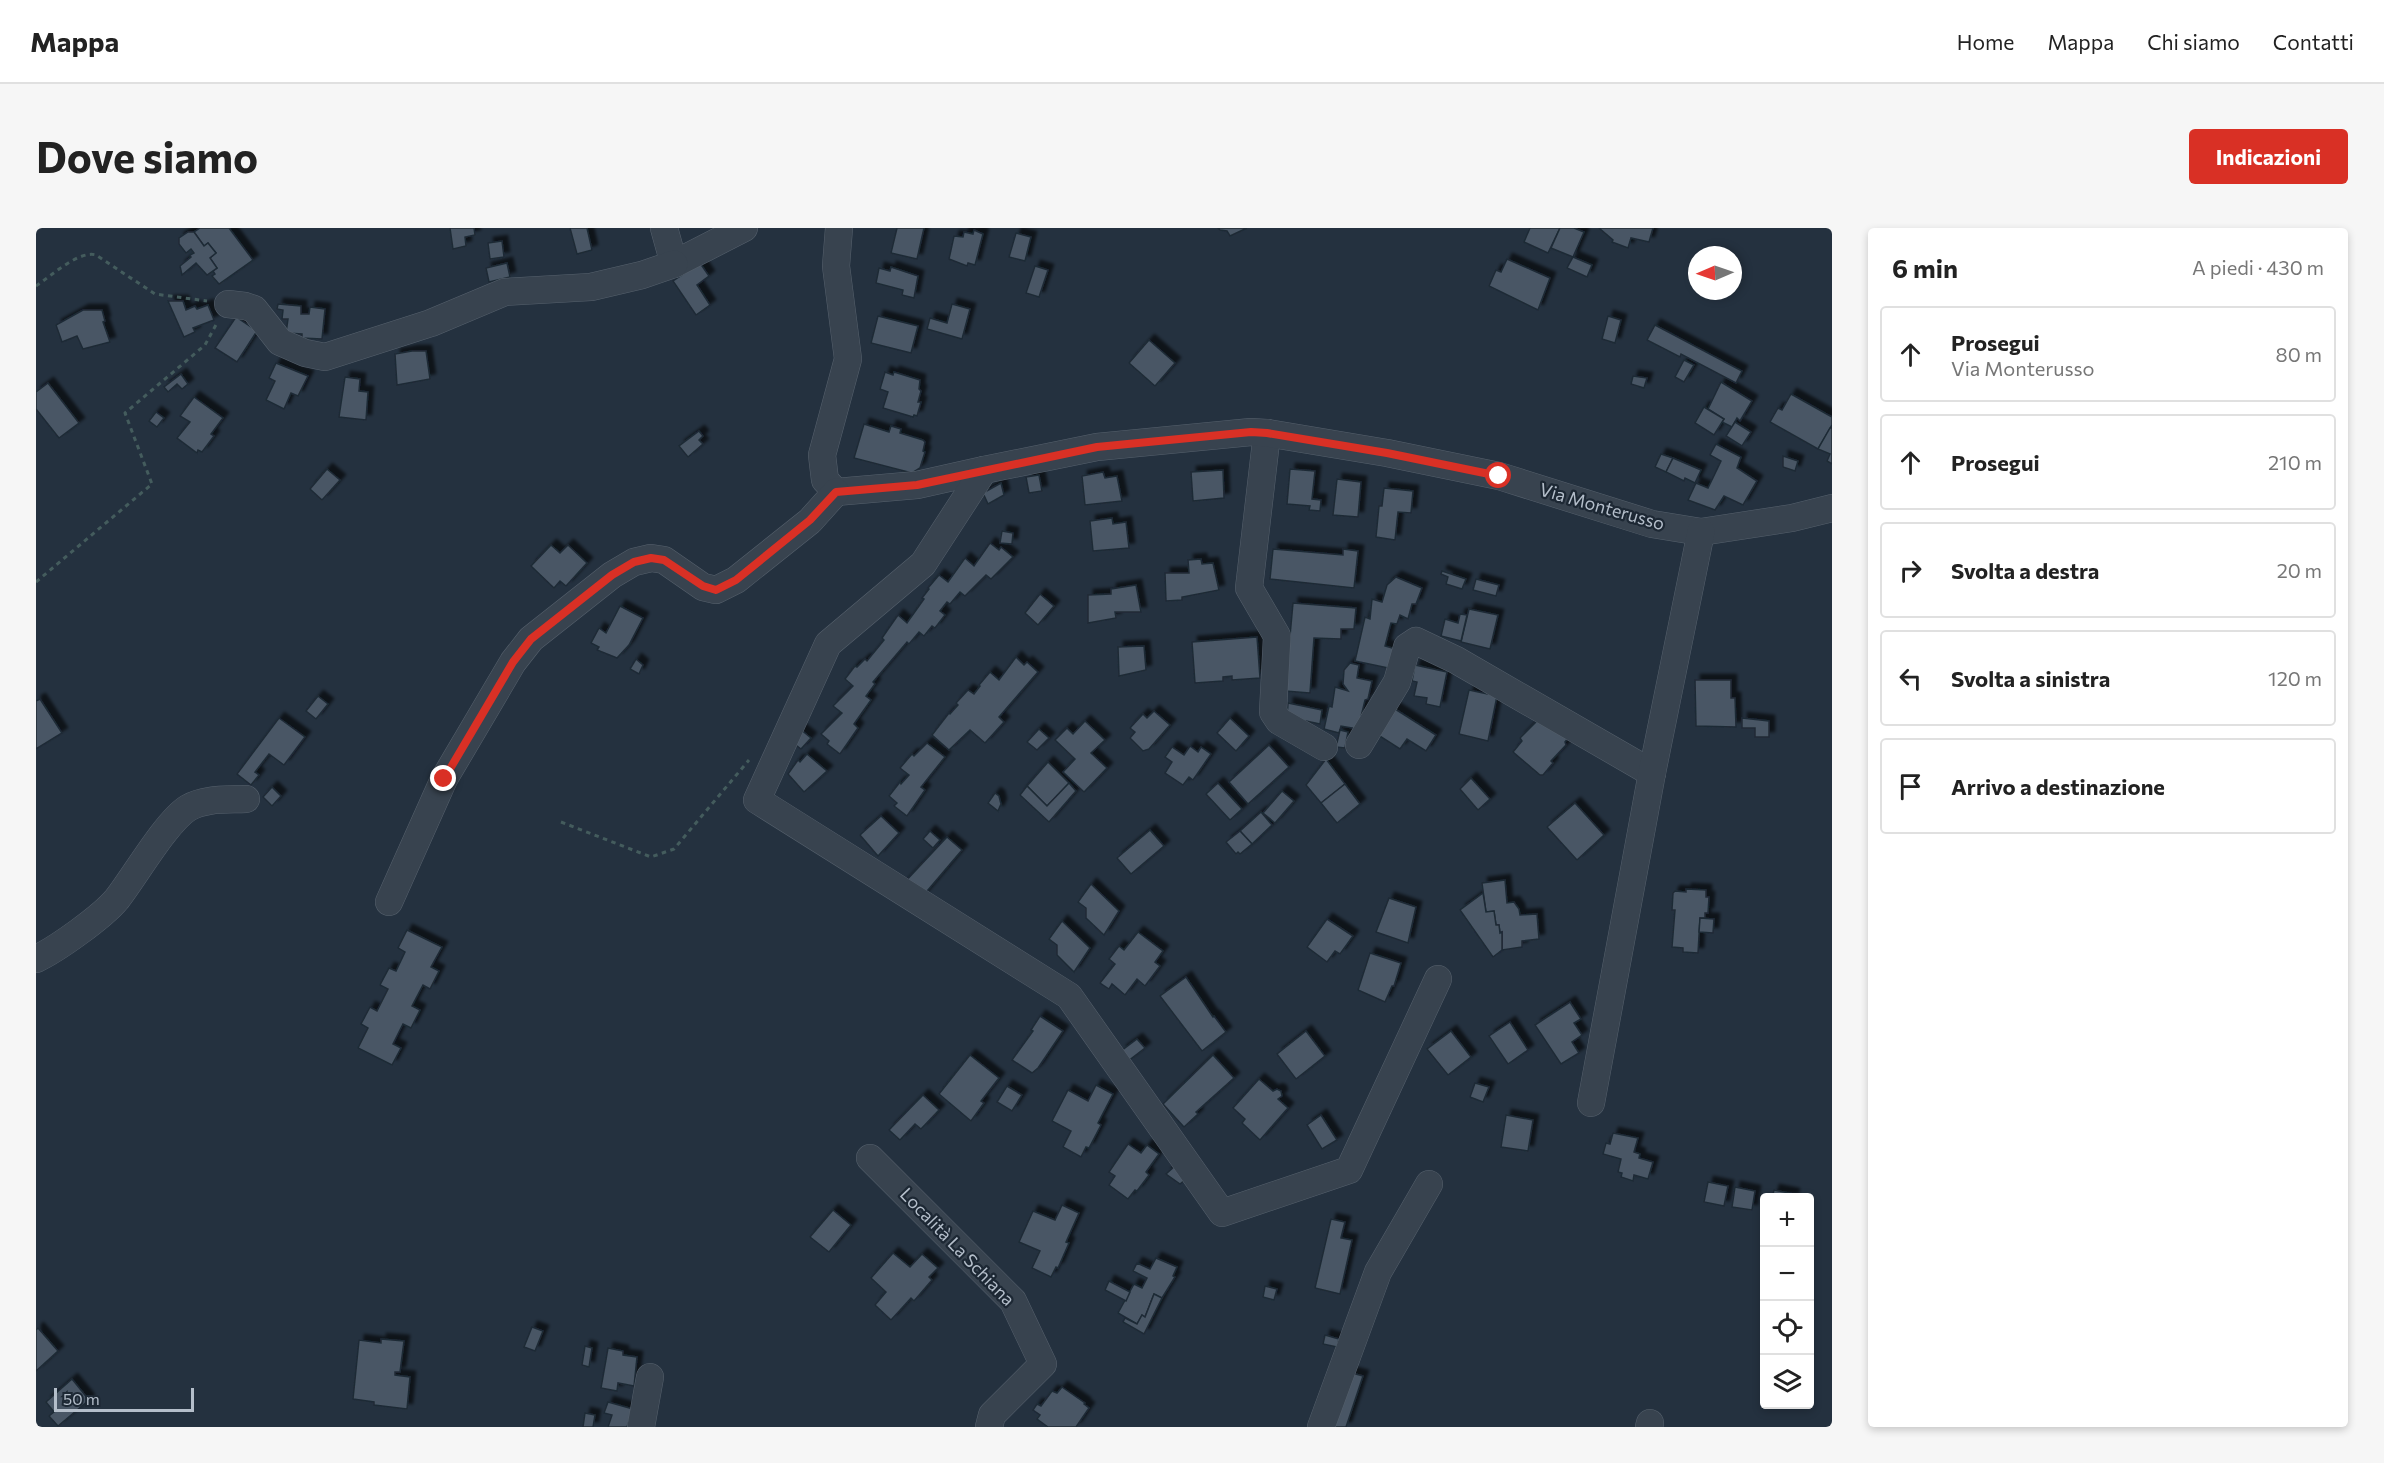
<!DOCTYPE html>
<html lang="it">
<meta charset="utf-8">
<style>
:root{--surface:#fff;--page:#f6f6f6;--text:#222;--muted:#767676;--line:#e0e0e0;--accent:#d93025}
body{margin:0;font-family:Commissioner,sans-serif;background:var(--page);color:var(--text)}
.controls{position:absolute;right:18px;bottom:18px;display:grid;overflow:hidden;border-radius:6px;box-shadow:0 3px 9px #0003}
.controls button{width:54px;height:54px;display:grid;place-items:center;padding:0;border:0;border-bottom:2px solid var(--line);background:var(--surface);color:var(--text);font:30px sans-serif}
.compass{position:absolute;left:1652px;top:18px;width:54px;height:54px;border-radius:50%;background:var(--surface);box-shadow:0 3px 9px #0003;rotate:268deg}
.scale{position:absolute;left:18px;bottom:15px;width:140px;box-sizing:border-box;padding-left:6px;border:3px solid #b4beca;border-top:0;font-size:16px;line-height:21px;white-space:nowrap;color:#b4beca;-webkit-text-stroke:4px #1d2834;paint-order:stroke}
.stop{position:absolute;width:18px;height:18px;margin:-14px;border:4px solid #d93025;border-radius:50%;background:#fff}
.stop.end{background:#d93025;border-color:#fff;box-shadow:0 2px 6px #0008}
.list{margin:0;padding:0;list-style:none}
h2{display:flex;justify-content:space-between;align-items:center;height:78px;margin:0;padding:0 24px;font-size:26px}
h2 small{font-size:20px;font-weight:400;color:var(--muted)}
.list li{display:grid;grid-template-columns:39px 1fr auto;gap:18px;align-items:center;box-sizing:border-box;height:96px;margin:0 12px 12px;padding:0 12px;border:2px solid var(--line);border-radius:6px}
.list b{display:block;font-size:22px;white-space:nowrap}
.list p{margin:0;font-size:20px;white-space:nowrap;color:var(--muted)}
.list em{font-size:20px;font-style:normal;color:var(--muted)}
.icon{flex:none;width:33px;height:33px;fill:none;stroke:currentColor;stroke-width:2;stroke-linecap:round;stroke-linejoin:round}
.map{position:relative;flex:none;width:1796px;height:1199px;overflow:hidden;border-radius:6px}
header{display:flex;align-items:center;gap:36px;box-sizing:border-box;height:84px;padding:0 30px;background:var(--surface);border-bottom:2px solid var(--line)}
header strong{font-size:28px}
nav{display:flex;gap:33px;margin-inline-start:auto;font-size:21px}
.intro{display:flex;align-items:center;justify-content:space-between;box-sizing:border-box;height:144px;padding:0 36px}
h1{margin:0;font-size:42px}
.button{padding:15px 27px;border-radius:6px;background:var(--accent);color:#fff;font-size:21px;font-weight:700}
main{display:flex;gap:36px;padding:0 36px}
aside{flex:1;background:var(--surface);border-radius:6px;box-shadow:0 3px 9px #0003}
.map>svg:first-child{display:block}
</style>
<header>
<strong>Mappa</strong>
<nav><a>Home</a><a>Mappa</a><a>Chi siamo</a><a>Contatti</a></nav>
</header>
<div class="intro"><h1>Dove siamo</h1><a class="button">Indicazioni</a></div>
<main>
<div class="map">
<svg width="1796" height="1199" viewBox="0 0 1796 1199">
<defs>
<filter id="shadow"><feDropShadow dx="5.5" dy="-5.5" stdDeviation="1.5" flood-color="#0009"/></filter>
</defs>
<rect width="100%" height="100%" fill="#24313f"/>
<g fill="#485765" stroke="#1f2a36" stroke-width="1.5" filter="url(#shadow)">
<path d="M164,0h29l24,32 -34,24 -7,-8 3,-2 -2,-3 4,-3 -7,-10 6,-5 -8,-10 -4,3 -10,-14z"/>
<path d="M414,0h24l1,7 -10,2 1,9 -13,3z"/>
<path d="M534,0h17l5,22 -15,4z"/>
<path d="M861,0h27l-7,31 -26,-6z"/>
<path d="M1182,0h29l-17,8 -3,-5 -7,-1z"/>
<path d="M1494,0h30l-12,25 -24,-11z"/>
<path d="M1524,0h14l10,4 -11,25 -22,-9z"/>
<path d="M1563,0h54l-4,14 -18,-4 -3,10 -16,-6 1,-2z"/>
<path d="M938,2l9,4 -8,31 -7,-2 -1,3 -18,-7 5,-23 9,1 1,-5 9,2z"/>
<path d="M152,4h6l10,14 4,-3 8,10 -6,5 7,10 -10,7 -11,-12 -14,12 -2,-9 11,-9 -1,-2 4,-2 -3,-4 -5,4 -7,-9v-6z"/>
<path d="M980,5l15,4 -6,24 -16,-4z"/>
<path d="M466,13l2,16 -14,2 -2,-16z"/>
<path d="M1537,29l19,8 -5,12 -20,-9z"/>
<path d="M1471,31l43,19 -12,32 -49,-24 7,-16 5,2z"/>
<path d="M471,35l3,14 -21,5 -3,-14z"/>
<path d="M664,35l9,13 -12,9 13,20 -14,10 -23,-34z"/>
<path d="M999,38l13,4 -9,27 -13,-4z"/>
<path d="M855,39l27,9 -4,22 -12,-3 1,-5 -27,-7 3,-15 11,3z"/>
<path d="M132,73h15l3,9 9,-4 2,3 11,-4 6,15 -21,8 2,4 -11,5z"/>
<path d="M242,76l23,2v8h8l1,-7 15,2 -3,30 -20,-1v-4l-16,-1 2,-14h-6l1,-9 -6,-1z"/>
<path d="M916,76l18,5 -8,30 -35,-10 3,-11 17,5z"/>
<path d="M47,82h19l3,11 -2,1 7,20 -27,7 -6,-13 -15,6 -6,-17z"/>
<path d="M842,88l40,10 -7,27 -40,-10z"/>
<path d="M1572,88l13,4 -6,23 -13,-4z"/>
<path d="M200,89l21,14 -20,31 -22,-14z"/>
<path d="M1619,97l87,46 -6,12 -55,-29 -1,3 -33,-17z"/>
<path d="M1113,112l26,23 -20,23 -26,-23z"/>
<path d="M376,123h14l4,28 -33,6 -2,-31z"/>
<path d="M1648,132l10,5 -10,17 -9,-5z"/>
<path d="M240,135l32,13 -10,20 -7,-3 -7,16 -18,-9 9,-19 -6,-3z"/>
<path d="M849,144l8,3 1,-3 26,8 -1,9 2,2 -3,11h3l-4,14 -3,-1 -1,2 -30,-9 5,-16 -8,-3z"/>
<path d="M145,146l7,10 -6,5 -5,-5 -9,8 -4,-5z"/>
<path d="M1597,148l14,2 -3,10 -13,-4z"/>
<path d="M309,149l15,2 -1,12 9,1 -2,28 -27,-3z"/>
<path d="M1685,154l31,19 -12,20 -3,-3 -5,9 -10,-5 2,-3 -16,-10z"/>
<path d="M12,155l31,40 -20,15 -23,-29v-17z"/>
<path d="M1755,166l41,23v8l-14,24 -48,-27 8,-14 4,2z"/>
<path d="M158,169l29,21 -12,16 3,2 -12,16 -4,-2 -1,3 -20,-15 13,-16 -10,-6z"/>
<path d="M1668,179l20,12 -10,16 -19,-12z"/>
<path d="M120,184l8,6 -7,9 -8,-6z"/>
<path d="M1699,194l16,10 -9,14 -16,-10z"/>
<path d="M828,196l25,8 2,-6 10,3 -1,4 23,7 2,2 -2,9 2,1 -5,16 -8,5 -58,-15z"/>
<path d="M1794,200h2v36l-5,-3 3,-7 -12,-5z"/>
<path d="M663,203l4,5 -4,4 4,4 -15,13 -9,-11z"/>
<path d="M1680,216l25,13 -4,11 20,13 -14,24 -19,-9 -9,14 -27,-10 8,-17 12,5 13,-27 -11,-6z"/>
<path d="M1625,226l12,4 -7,14 -11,-5z"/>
<path d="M1747,228l15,5 -3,10 -12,-4z"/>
<path d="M1637,230l28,12 -6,13 -10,-5 -1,3 -18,-9z"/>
<path d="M291,241l13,11 -18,20 -12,-11z"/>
<path d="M1254,241l25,2 -3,28 9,1 -1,11 -11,-1 1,-4 -23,-2z"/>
<path d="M1187,242l1,28 -31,3 -2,-29z"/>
<path d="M1067,244l2,6 12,-2 5,25 -37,4 -3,-29z"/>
<path d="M1003,247l3,16 -13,2 -3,-16z"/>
<path d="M1301,251l24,3 -3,35 -25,-2z"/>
<path d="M965,255l3,12 -16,9 -5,-11z"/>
<path d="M1348,260l29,3 -2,22 -13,-1 -3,28 -19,-3 3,-31h3z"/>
<path d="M1076,290l1,6 13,-2 3,26 -36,3 -3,-30z"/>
<path d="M966,303l11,2 -1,11 -12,-1z"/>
<path d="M954,315l9,7 2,-3 12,10 -22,22 -5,-4 -21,21 -5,-4 -10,12 -3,-2 -7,9 5,4 -10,13 -3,-2 -8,10 -5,-4 -10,12 -2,-2 -34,40 2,2 -9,12 5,4 -17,24 4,4 -18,26 -13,-10 2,-3 -8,-7 21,-21 -9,-7 20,-20 -8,-7 10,-13 2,1 8,-8 2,2 17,-21 -2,-2 16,-23 9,8 17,-24 -2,-1 7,-9 -1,-1 11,-13 9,7 17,-24 9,8z"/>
<path d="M515,317l9,8 8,-8 19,18 -21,23 -6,-5 -6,7 -23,-22z"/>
<path d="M1237,321l70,6v-6l15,2 -4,37 -84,-9z"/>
<path d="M1165,331l1,5 11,-1 6,27 -37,7v3l-16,1 -1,-28h24l-1,-13z"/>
<path d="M1406,343l24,8 -4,10 -16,-5 2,-7 -7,-3z"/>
<path d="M1360,349l26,11 -6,16h-4l-4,15 -8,-4 -3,9 -6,-1 -6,23 11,3 -3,20 -38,-8 10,-44 5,2 2,-20 10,3 5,-17z"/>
<path d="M1440,351l23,6 -3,11 -23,-6z"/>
<path d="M1100,357l5,27h-26l1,6 -28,5v-28l23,-1v-5z"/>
<path d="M1004,366l14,12 -16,19 -13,-12z"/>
<path d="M1257,375l63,5 -2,21h-13v10l-27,-1 -4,55 -25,-2z"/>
<path d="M584,378l23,12 -14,27 -12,13 -20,-8 2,-3 -8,-4 8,-15 7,5z"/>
<path d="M1433,381l29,6 -8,34 -29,-7z"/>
<path d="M1424,386l7,1 -6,26 -20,-5 4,-17 13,4z"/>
<path d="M1221,409l3,41 -28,2v-4l-9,1v4l-28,2 -3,-41z"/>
<path d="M1108,418l2,24 -27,6 -1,-29z"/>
<path d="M980,429l8,8 3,-3 11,10 -39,45 5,5 -19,21 -15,-13 -21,20 -17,-15 17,-22 1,1 8,-9 -2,-2 12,-13 6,4 6,-8 -1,-1 11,-13 9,8z"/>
<path d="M600,431l7,6 -4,9 -9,-5z"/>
<path d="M1314,435l9,2 -2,13 15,3 -4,18 -3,1 -7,29 -17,-3 -2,7 -15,-4 5,-23 3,1 3,-20 13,4 -5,-7 1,-14z"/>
<path d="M1379,437l32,7 -7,35 -14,-3 1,-6 -13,-2 3,-14 -5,-1z"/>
<path d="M1659,452h36v18h4l1,29 -40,-1z"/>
<path d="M1433,462l28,6 -9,45 -29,-7z"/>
<path d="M282,468l10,8 -12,15 -10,-8z"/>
<path d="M4,471l22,34 -26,16v-48z"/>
<path d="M1252,475l34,7 -2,14 -33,-7z"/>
<path d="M1356,479l44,28 -10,16 -19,-12 -7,10 -25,-16z"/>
<path d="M1118,483l16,14 -21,24 -6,2 -13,-13 5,-6 -5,-4 13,-14 4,4z"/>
<path d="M1505,489l31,16 -7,9 1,3 -15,16 2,2 -10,12h-3l-27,-23 9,-11 -2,-3z"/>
<path d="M243,490l26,19 -21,28 -15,-11 -14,18 4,3 -8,10 -14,-11z"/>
<path d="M1194,490l19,18 -13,15 -19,-18z"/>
<path d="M1706,490l27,3v16h-14v-9h-13z"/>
<path d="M1049,493l20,19 -14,13 16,15 -23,24 -21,-20 12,-13 -20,-19 12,-12 6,6z"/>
<path d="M758,496l17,14 -10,11 -13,-10z"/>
<path d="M1003,501l10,9 -12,12 -10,-8z"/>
<path d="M1304,502l8,2 -3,16 -9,-1z"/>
<path d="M891,515l18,14 -24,30 4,3 -18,26 -13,-10 3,-3 -8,-7 11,-14 1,2 8,-9 -9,-7 12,-14 2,2z"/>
<path d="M1233,517l20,22 -41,37 -19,-22z"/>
<path d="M1154,518l8,6 3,-5 10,7 -18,26 -4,-3 -6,8 -18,-12 7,-11 -7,-5 7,-10 12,8z"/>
<path d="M771,526l20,17 -23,21 -16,-18 10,-14 2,2z"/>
<path d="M1290,531l19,25 -24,19 -15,-18z"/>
<path d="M1012,534l21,21 -22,23 -20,-20z"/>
<path d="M1435,550l19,21 -12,11 -18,-21z"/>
<path d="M1033,555l7,8 -27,31 -29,-27 7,-9 20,20z"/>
<path d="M1182,555l24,26 -12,11 -24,-26z"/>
<path d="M1309,556l15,20 -23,19 -16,-20z"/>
<path d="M236,559l9,9 -9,10 -9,-9z"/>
<path d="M1246,563l12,10 -19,22 -12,-10z"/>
<path d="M959,565l4,3 2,8 -3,7 -10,-8z"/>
<path d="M1539,575l29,32 -27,25 -30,-33z"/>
<path d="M1225,584l11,13 -20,19 -12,-13z"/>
<path d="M845,588l18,17 -21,23 -18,-21z"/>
<path d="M1114,602l14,16 -33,28 -14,-16z"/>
<path d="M894,603l10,9 -7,8 -10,-9z"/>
<path d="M1204,603l12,13 -12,10 -2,-2 -2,2 -10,-12z"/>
<path d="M911,609l15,13 -40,47 -20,-12z"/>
<path d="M1469,652l2,23 7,-1 5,7 1,6 17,-1 2,25 -17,2v6l-20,3v-18l-2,1 -1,-8h-3l-2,-14 -8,1 -4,-29z"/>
<path d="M1055,656l28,27 -15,24 -18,-17v-10l-8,-6z"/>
<path d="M1650,661l20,1v7h3l-1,16h-3v5h-5l-2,35 -15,-1v-4l-11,-1 3,-37h-3l1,-17 2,-2 11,1z"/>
<path d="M1447,665l3,19 8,-1 2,14h3l1,8 2,-1v18l-9,7 -33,-47z"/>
<path d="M1353,670l27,9 -8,36 -32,-11z"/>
<path d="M1664,690l14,1 -1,14 -14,-1z"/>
<path d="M1291,691l26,17 -13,18 -5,-3 -8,11 -20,-15z"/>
<path d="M1026,693l28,27 -16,24 -17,-17v-10l-8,-6z"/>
<path d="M371,702l35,17 -11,20 8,4 -9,18 -7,-4 -11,21 8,4 -9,18 -8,-4 -10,20 8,4 -9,17 -34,-17 10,-20 -7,-4 9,-17 7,4 11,-22 -8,-4 9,-17 7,3 9,-19 -7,-4z"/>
<path d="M1102,704l25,19 -8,11 5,4 -15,20 -8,-7 -12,16 -13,-11 -3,5 -9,-6 15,-19 -6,-5 10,-13 5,4z"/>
<path d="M1334,725l31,10 -7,23h-2l-7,16 -27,-12z"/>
<path d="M1150,749l27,40 1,-1 12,16 -24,19 -42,-55z"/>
<path d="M1534,774l11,17 -7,4 8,12 -10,7 7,11 -18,11 -26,-39z"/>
<path d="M1004,788l23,15 -25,37 -6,5 -20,-13 21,-29 -2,-1z"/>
<path d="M1474,794l18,28 -20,14 -19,-28z"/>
<path d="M1270,803l19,25 -29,23 -19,-25z"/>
<path d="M1415,803l20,26 -23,18 -21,-26z"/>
<path d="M1101,811l8,9 -17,13 -7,-10z"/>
<path d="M934,827l29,23 -18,23 3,2 -13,18 -32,-27z"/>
<path d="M1177,827l21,23 -38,34 2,2 -14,13 -21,-23z"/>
<path d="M1223,851l14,12 4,-2 4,2 1,5 -4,3 10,9 -28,32 -18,-17 3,-4 -12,-11z"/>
<path d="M1439,855l14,4 -6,15 -13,-5z"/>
<path d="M1060,857l17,9 -15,29 3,2 -12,23 -3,-1 -5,10 -18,-10 8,-16 -19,-10 16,-31 20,11z"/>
<path d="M971,858l15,9 -10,16 -15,-9z"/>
<path d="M887,867l16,15 -18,19 -6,-5 -15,16 -11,-10z"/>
<path d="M1285,887l16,25 -15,9 -15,-24z"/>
<path d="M1470,887l27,5 -5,31 -27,-4z"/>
<path d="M1577,905l25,5 -4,14 6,2 -1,4 14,4 -5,17 -14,-4 -1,6 -12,-4 1,-4 -4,-1 3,-13 -18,-5 3,-11 4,1z"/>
<path d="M1092,916l13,9 6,-8 12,9 -13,18 3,3 -12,16 -2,-1 -7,9 -19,-14 6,-9 -6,-4z"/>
<path d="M1139,938l11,13 -6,5 -14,-10z"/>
<path d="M1672,954l20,4 -4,20 -20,-4z"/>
<path d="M1699,959l20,4 -3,19 -20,-3z"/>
<path d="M1738,962l20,4 -1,4h-21z"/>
<path d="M1026,977l17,8 -13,29 3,1 -11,25 -2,-1 -5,10 -19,-9 8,-17 -21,-9 14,-31 22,9z"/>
<path d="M797,982l18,15 -22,27 -19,-15z"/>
<path d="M1295,991l14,3 -4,16 11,2 -12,54 -25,-6z"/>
<path d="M857,1025l17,14 12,-13 16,14 -9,9 3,3 -18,21 -3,-3 -20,22 -16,-15 11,-13 -15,-14z"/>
<path d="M1120,1030l21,9 -4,9 2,1 -13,21 -8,-4 -9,23 -3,-2 -5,9 -19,-11 16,-29 8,4 5,-10 -14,-7 4,-8 13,6z"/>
<path d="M1073,1053l21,11 -4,9 -21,-11z"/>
<path d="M1229,1058l12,3 -3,11 -11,-3z"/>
<path d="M1118,1066l8,4 -18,36 -21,-12 2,-4 12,6 5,-9 3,2z"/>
<path d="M496,1099l11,4 -8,20 -11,-4z"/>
<path d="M2,1100l20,23 -22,20v-41z"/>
<path d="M1289,1107l14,4 -2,8 -14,-3z"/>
<path d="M345,1111l23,2 -4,31h-5v3l15,2 -3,32 -33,-4v-3l-21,-3 6,-59 22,3z"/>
<path d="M549,1118l7,2 -3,19 -7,-2z"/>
<path d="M572,1120l15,3v4l14,2 -3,29 -16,-3 -1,8 -16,-3z"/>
<path d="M1309,1143l18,5 -17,51h-20z"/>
<path d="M36,1151l17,21 -31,26 -9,-10 5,-4 -8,-10z"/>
<path d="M1026,1159l23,16 -1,1 5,4 -13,19h-28l-11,-8 3,-4 -7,-5 4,-6 4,2 11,-15 5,2z"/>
<path d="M572,1174l25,7 -6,18h-19l4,-12 -8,-2z"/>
<path d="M549,1185l10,2 -2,12h-10z"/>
</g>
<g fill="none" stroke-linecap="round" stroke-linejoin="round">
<g stroke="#56616d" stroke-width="28">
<g id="minor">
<path d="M628,0l10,36 70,-36"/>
<path d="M803,0l-3,38 12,93 -26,96 3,25 11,12 81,-7 67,-15"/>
<path d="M192,76l17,2 9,3 26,33 25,11 20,4 106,-34 74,-31 86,-5 51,-12 32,-11"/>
<path d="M1231,205l-18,155 28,48 -4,76 6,9 45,26"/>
<path d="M1323,517l38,-63 10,-35 9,-6 40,19 196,113"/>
<path d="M353,674l55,-123 69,-117 18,-23 81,-64 22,-13 17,-4 13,2 39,27 13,3 20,-10 74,-59 26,-29"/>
<path d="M0,731c21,-10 66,-42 81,-60 18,-23 49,-77 71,-91 17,-10 38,-8 58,-9"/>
<path d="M1402,751l-89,191 -127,43 -153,-217 -312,-196 71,-156 95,-80 61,-94 113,-23 154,-15 16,1 120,20 112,23 153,48 49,8 91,-14 40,-10"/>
<path d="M1555,875l61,-330 49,-241"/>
<path d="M834,930l143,143 30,63 -51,51 -3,12"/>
<path d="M605,1199l9,-50"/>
<path d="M1285,1199l57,-155 51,-88"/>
<path d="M1613,1199l1,-4"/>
</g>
</g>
<g stroke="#445c5d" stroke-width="3" stroke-dasharray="4.5 4.5" stroke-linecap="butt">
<path d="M0,58c15,-10 43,-36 60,-31l59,39 52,7"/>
<path d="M0,354l116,-98 -27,-71 80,-68 12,-22"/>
<path d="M525,594l90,35 23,-8 75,-89"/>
</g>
<use href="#minor" stroke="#38434f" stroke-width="27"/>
</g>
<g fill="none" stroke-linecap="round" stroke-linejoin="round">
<path stroke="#d93025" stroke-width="8" d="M408,551l69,-117 18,-23 81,-64 22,-13 17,-4 13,2 39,26 13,4 20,-10 74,-60 26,-28 81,-7 180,-38 154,-15 16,1 120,20 112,23"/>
</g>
<g text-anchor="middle" stroke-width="4.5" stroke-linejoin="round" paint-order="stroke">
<g font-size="18" fill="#b4beca" stroke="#1d2834">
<text transform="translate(1566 279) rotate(16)" y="6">Via Monterusso</text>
<text transform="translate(921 1019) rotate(46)" y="6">Località La Schiana</text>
</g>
</g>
</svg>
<div class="controls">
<button>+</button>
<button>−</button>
<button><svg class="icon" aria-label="locate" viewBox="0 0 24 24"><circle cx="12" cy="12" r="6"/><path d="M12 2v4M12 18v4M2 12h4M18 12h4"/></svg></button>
<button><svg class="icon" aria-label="layers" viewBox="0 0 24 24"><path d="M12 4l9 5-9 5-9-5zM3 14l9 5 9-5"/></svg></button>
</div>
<svg class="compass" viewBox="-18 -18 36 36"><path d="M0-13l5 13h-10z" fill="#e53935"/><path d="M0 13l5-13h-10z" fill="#767676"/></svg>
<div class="scale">50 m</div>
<div class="stop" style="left:1463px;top:248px"></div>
<div class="stop end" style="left:408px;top:551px"></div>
</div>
<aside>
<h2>6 min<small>A piedi · 430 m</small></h2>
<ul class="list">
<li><svg class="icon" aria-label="ahead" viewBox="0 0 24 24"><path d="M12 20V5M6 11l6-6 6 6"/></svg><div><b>Prosegui</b><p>Via Monterusso</p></div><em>80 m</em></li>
<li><svg class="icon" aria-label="ahead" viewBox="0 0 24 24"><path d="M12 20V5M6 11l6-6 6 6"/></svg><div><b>Prosegui</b></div><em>210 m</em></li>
<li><svg class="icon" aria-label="right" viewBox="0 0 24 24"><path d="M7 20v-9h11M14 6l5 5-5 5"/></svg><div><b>Svolta a destra</b></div><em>20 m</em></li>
<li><svg class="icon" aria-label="left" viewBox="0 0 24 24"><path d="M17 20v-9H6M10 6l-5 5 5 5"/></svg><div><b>Svolta a sinistra</b></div><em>120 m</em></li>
<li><svg class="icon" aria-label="arrive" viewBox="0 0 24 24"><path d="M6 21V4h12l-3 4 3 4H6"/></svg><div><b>Arrivo a destinazione</b></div></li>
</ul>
</aside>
</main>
